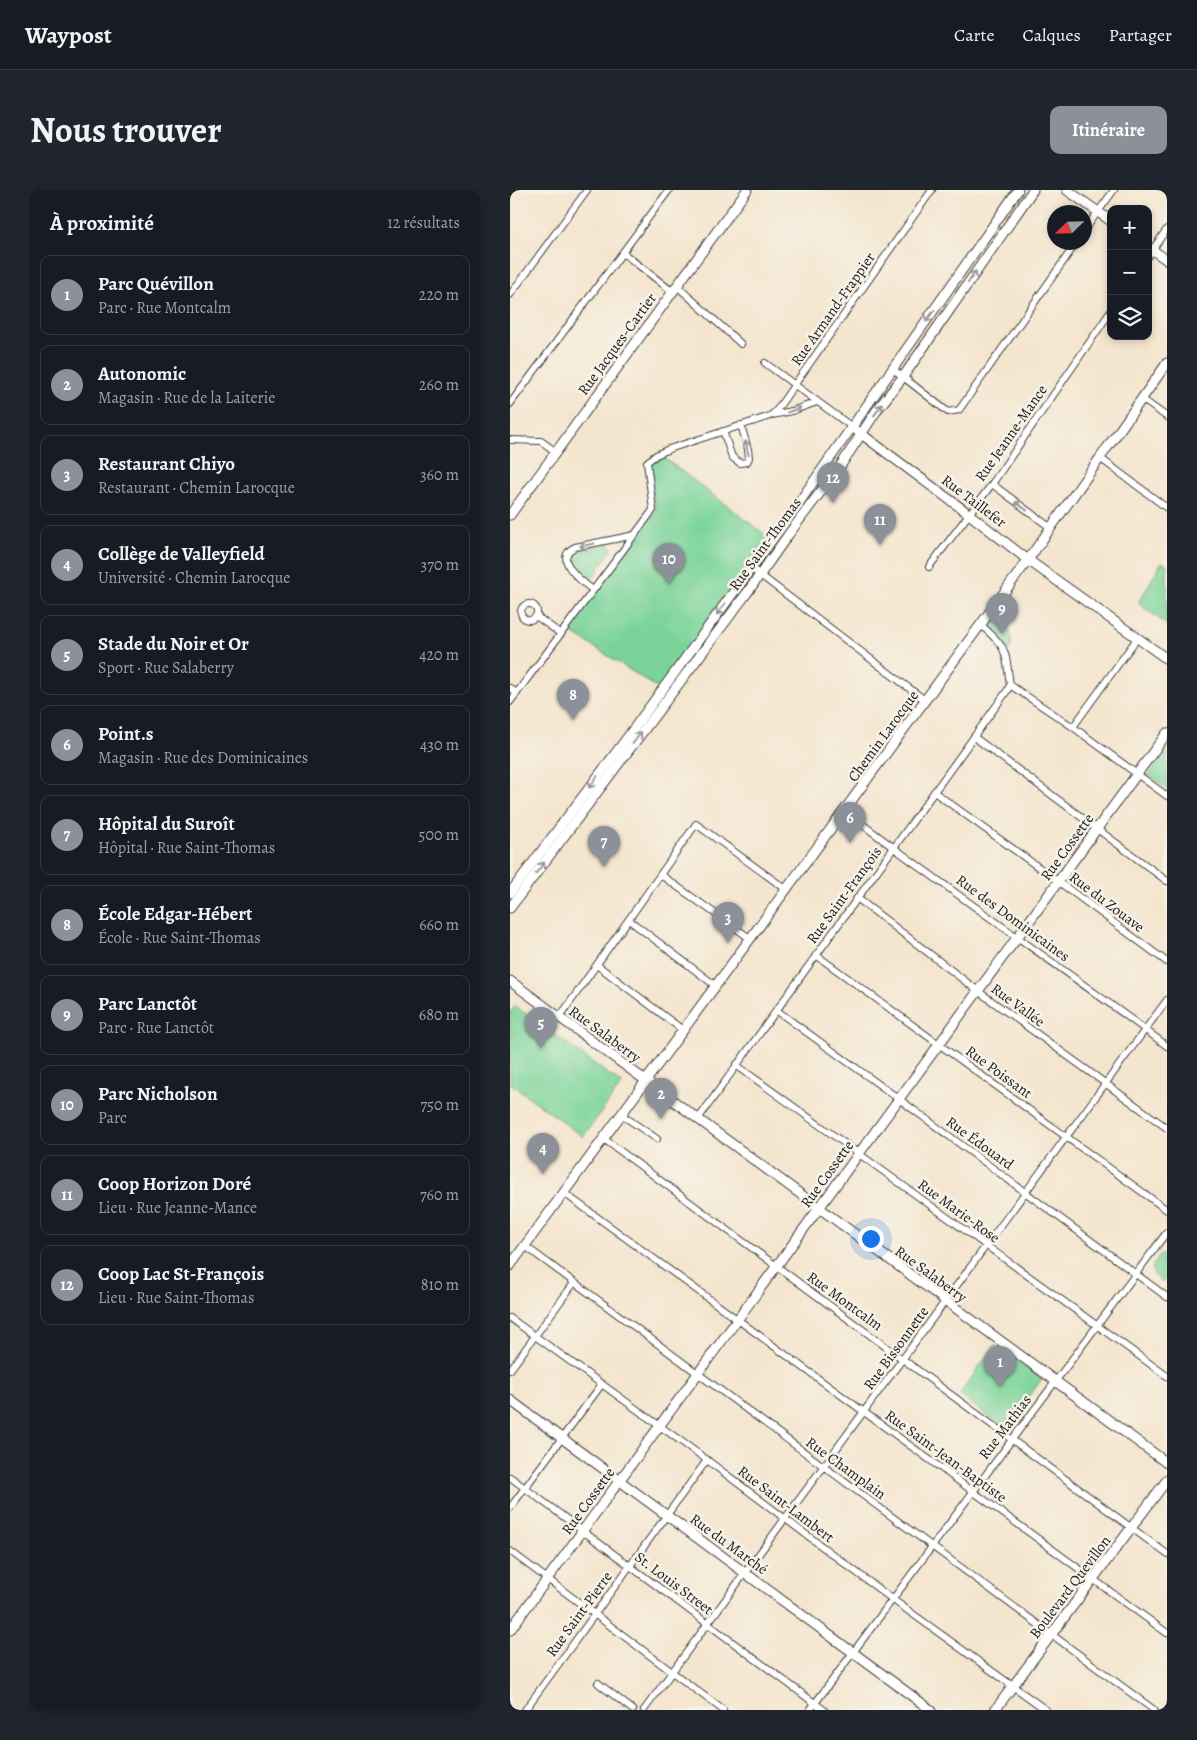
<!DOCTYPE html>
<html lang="fr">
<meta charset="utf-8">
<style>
:root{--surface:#171b24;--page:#20242c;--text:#f1f3f6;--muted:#9ea1a6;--line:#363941;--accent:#8c9099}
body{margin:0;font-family:Alegreya,serif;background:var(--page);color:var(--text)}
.controls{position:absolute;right:15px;top:15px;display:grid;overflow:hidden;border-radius:10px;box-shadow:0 2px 8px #0003}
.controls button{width:45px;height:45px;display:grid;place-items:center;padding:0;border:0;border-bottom:1px solid var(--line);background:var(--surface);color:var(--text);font:25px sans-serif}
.compass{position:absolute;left:537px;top:15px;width:45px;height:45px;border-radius:50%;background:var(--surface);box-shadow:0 2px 8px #0003;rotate:247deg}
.you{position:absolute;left:360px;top:1048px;width:18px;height:18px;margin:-12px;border:4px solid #fff;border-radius:50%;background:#1a73e8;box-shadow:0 0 0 8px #1a73e833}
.badge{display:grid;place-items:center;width:32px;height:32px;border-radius:50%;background:var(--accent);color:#fff;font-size:16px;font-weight:700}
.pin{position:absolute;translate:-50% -41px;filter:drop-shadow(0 1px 2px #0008)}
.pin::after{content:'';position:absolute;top:26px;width:18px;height:15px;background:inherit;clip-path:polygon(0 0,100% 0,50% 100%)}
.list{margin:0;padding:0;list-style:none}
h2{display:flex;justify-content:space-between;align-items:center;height:65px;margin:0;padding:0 20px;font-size:21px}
h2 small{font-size:16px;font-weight:400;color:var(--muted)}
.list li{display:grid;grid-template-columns:32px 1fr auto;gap:15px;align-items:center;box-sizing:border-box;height:80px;margin:0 10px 10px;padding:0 10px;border:1px solid var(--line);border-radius:10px}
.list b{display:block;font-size:19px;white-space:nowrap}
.list p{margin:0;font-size:16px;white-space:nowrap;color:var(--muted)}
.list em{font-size:16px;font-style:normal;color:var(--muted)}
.icon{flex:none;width:28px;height:28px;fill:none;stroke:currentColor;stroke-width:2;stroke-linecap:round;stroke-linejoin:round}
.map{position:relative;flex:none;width:657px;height:1520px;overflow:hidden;border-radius:10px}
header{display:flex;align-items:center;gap:30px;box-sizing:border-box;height:70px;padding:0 25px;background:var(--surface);border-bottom:1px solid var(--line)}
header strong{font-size:24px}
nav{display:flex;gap:28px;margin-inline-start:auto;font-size:18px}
.intro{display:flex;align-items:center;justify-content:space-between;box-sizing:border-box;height:120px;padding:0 30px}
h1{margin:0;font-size:35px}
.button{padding:12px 22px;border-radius:10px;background:var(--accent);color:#fff;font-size:18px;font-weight:700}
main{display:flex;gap:30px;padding:0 30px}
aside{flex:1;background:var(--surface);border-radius:10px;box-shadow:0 2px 8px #0003}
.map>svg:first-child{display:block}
</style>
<header>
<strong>Waypost</strong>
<nav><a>Carte</a><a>Calques</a><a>Partager</a></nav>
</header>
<div class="intro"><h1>Nous trouver</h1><a class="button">Itinéraire</a></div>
<main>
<aside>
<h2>À proximité<small>12 résultats</small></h2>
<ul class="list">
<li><span class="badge">1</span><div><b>Parc Quévillon</b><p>Parc · Rue Montcalm</p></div><em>220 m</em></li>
<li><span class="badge">2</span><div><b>Autonomic</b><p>Magasin · Rue de la Laiterie</p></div><em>260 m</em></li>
<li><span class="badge">3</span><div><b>Restaurant Chiyo</b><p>Restaurant · Chemin Larocque</p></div><em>360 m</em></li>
<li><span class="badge">4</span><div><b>Collège de Valleyfield</b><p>Université · Chemin Larocque</p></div><em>370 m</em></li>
<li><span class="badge">5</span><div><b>Stade du Noir et Or</b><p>Sport · Rue Salaberry</p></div><em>420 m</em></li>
<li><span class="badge">6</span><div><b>Point.s</b><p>Magasin · Rue des Dominicaines</p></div><em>430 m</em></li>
<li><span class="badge">7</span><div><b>Hôpital du Suroît</b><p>Hôpital · Rue Saint-Thomas</p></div><em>500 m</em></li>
<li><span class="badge">8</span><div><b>École Edgar-Hébert</b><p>École · Rue Saint-Thomas</p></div><em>660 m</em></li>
<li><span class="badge">9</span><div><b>Parc Lanctôt</b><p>Parc · Rue Lanctôt</p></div><em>680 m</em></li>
<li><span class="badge">10</span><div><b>Parc Nicholson</b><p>Parc</p></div><em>750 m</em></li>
<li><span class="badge">11</span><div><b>Coop Horizon Doré</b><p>Lieu · Rue Jeanne-Mance</p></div><em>760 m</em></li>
<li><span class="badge">12</span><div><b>Coop Lac St-François</b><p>Lieu · Rue Saint-Thomas</p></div><em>810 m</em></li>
</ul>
</aside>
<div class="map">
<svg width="657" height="1520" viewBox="0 0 657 1520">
<rect width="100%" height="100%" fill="#f7f3e8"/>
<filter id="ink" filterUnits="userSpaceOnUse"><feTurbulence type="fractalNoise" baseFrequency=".02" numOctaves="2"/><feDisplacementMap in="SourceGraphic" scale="10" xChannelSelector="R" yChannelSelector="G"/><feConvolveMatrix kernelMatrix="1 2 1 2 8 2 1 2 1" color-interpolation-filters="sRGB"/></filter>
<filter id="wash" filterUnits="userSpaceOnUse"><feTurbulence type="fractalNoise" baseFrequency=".0096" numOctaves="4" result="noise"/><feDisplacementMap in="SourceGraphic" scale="20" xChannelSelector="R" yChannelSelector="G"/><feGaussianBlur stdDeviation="1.12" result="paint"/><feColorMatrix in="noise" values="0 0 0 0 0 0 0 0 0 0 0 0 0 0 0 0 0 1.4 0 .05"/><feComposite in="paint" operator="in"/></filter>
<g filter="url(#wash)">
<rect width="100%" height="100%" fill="#f4e5ce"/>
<g fill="#7ad49a" stroke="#4b785b">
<path d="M154,268l106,80 -111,151 -91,-59 88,-119 -10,-45 5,-3z"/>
<path d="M93,354h6l3,5 -18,27 -4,3c-8,-4 -21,-19 -16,-28z"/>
<path d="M652,372l5,3v60l-29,-22z"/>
<path d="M485,422l14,13 3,18 -3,8 -8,-11 -16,-13z"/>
<path d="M657,560v39l-18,-14z"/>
<path d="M5,816l107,78 -39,53 -73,-54v-70z"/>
<path d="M651,1064l6,4v17l-4,7c-16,-11 -12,-14 -2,-28z"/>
<path d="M485,1155l47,34 -38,49 -45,-33z"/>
</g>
</g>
<g filter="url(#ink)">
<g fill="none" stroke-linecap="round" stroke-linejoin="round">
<g stroke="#3c3a37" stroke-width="8">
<g id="street">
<path d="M574,41l30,-41"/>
<path d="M113,63l50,39"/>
<path d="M638,66l19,-27"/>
<path d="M167,96l64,58"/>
<path d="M0,105l77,-105"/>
<path d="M255,173l87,64"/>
<path d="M383,179l55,43 11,-2 118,-168"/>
<path d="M632,209l25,18"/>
<path d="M0,214l159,-214"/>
<path d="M262,225l20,-4 25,-9"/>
<path d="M213,241l9,26 8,6 7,-1 2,-4 -1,-9 -7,-24"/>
<path d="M0,250l31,1 15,11"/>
<path d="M590,268l67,50"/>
<path d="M482,294l59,44"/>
<path d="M419,377l63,-83 119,-173"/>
<path d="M241,378l175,133"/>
<path d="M83,400c-11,-8 -42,-32 -18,-43l60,-12"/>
<circle cx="19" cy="422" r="8"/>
<path d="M26,426l25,18"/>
<path d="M471,435c27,24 24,24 29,60l63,42 94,69"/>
<path d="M0,498l7,5"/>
<path d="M0,512l143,-192 -6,-48 9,-7 13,-6 101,-33 6,-5 156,-221"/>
<path d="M563,537l65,-90"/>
<path d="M464,547l193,144"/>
<path d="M424,602l125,90 108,80"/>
<path d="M335,621c105,81 216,155 322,235"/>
<path d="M151,685l90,64"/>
<path d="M347,708l121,93 189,137"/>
<path d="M119,730l87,66"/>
<path d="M306,765l351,255"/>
<path d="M87,775l87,66"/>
<path d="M266,820l123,89 268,198"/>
<path d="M49,828l137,-194 91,66"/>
<path d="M226,875l431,311"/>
<path d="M112,925l35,24"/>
<path d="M188,929l309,-428 3,-6"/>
<path d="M94,949l563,415"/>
<path d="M54,1003l603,440"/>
<path d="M15,1056l629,464"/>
<path d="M0,1128l197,142 185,139 154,111"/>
<path d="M0,1180l64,-87"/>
<path d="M0,1287l314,233"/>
<path d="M0,1318l92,-124"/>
<path d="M0,1361l213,159"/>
<path d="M88,1493l35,27"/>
<path d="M15,1520l182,-250"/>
<path d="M134,1520l523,-710"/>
<path d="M300,1520l357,-478"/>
</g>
</g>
<g stroke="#3c3a37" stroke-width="11">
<g id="secondary">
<path d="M557,0l44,31"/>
<path d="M638,57l19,13"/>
<path d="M346,240l113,84 59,46 139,99"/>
<path d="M0,325l237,-325"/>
<path d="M0,703l114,-151 169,-231 225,-321"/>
<path d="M0,718l237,-315 41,-58 53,-70 36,-55 26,-33 130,-187"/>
<path d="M0,791l657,482"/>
<path d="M0,1076l518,-706 139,-197"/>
<path d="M0,1210l421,310"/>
<path d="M0,1440l657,-897"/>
<path d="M485,1520l172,-230"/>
</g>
</g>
<use href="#street" stroke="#fff" stroke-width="6"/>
<use href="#secondary" stroke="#fff" stroke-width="9"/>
</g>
<defs><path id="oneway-shaft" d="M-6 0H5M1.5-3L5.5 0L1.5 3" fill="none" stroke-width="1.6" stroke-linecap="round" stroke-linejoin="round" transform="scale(1.25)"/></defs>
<g stroke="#999">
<use href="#oneway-shaft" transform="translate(462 87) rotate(-56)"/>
<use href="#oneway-shaft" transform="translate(420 126) rotate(126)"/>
<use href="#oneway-shaft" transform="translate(284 220) rotate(-19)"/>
<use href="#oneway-shaft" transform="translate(368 220) rotate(-54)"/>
<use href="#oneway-shaft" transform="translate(237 258) rotate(-103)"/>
<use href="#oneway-shaft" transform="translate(511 316) rotate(-144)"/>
<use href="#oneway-shaft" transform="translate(77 355) rotate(169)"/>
<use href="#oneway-shaft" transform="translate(211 419) rotate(126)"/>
<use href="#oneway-shaft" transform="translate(127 548) rotate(-53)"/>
<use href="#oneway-shaft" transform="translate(83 592) rotate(127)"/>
<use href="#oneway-shaft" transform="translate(30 678) rotate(-52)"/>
</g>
</g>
<g text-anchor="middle" stroke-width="5" stroke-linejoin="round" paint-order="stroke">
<g font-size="15" fill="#1c1c1c" stroke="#f7f3e8">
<text transform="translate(323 119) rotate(-55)" y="5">Rue Armand-Frappier</text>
<text transform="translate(107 154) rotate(-54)" y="5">Rue Jacques-Cartier</text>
<text transform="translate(501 243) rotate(-55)" y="5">Rue Jeanne-Mance</text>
<text transform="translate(464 311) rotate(37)" y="5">Rue Taillefer</text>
<text transform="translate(255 354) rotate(-54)" y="5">Rue Saint-Thomas</text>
<text transform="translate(373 546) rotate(-54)" y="5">Chemin Larocque</text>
<text transform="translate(557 657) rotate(-54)" y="5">Rue Cossette</text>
<text transform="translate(334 705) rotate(-54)" y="5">Rue Saint-François</text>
<text transform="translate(597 712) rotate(37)" y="5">Rue du Zouave</text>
<text transform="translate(503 728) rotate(36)" y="5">Rue des Dominicaines</text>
<text transform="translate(508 815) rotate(36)" y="5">Rue Vallée</text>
<text transform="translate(95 844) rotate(36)" y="5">Rue Salaberry</text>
<text transform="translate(489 882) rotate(36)" y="5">Rue Poissant</text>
<text transform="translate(470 953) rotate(36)" y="5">Rue Édouard</text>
<text transform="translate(317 984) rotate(-54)" y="5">Rue Cossette</text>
<text transform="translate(449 1021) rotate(36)" y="5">Rue Marie-Rose</text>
<text transform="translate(421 1084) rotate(36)" y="5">Rue Salaberry</text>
<text transform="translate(335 1111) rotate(36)" y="5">Rue Montcalm</text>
<text transform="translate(386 1158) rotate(-54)" y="5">Rue Bissonnette</text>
<text transform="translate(495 1237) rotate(-53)" y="5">Rue Mathias</text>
<text transform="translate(436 1266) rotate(36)" y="5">Rue Saint-Jean-Baptiste</text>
<text transform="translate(336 1278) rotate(36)" y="5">Rue Champlain</text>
<text transform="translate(78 1311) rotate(-54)" y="5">Rue Cossette</text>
<text transform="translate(276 1314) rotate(37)" y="5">Rue Saint-Lambert</text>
<text transform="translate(219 1354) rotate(36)" y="5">Rue du Marché</text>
<text transform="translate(164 1393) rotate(37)" y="5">St. Louis Street</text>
<text transform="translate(560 1397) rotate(-53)" y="5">Boulevard Quevillon</text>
<text transform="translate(69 1424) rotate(-54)" y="5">Rue Saint-Pierre</text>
</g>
</g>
</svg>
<div class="controls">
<button>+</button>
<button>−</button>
<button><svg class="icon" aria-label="layers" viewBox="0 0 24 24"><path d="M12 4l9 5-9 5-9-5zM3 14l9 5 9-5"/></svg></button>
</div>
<svg class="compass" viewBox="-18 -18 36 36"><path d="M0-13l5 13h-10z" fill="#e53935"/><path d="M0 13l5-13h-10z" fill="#9ea1a6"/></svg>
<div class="you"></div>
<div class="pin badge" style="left:490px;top:1197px">1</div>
<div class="pin badge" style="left:151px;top:929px">2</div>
<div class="pin badge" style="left:218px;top:753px">3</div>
<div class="pin badge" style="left:33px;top:984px">4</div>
<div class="pin badge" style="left:31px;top:858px">5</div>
<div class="pin badge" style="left:340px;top:653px">6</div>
<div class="pin badge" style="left:94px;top:677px">7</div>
<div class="pin badge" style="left:63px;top:530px">8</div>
<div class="pin badge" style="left:492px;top:444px">9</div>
<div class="pin badge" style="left:159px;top:394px">10</div>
<div class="pin badge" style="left:370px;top:355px">11</div>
<div class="pin badge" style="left:323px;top:313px">12</div>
</div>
</main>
